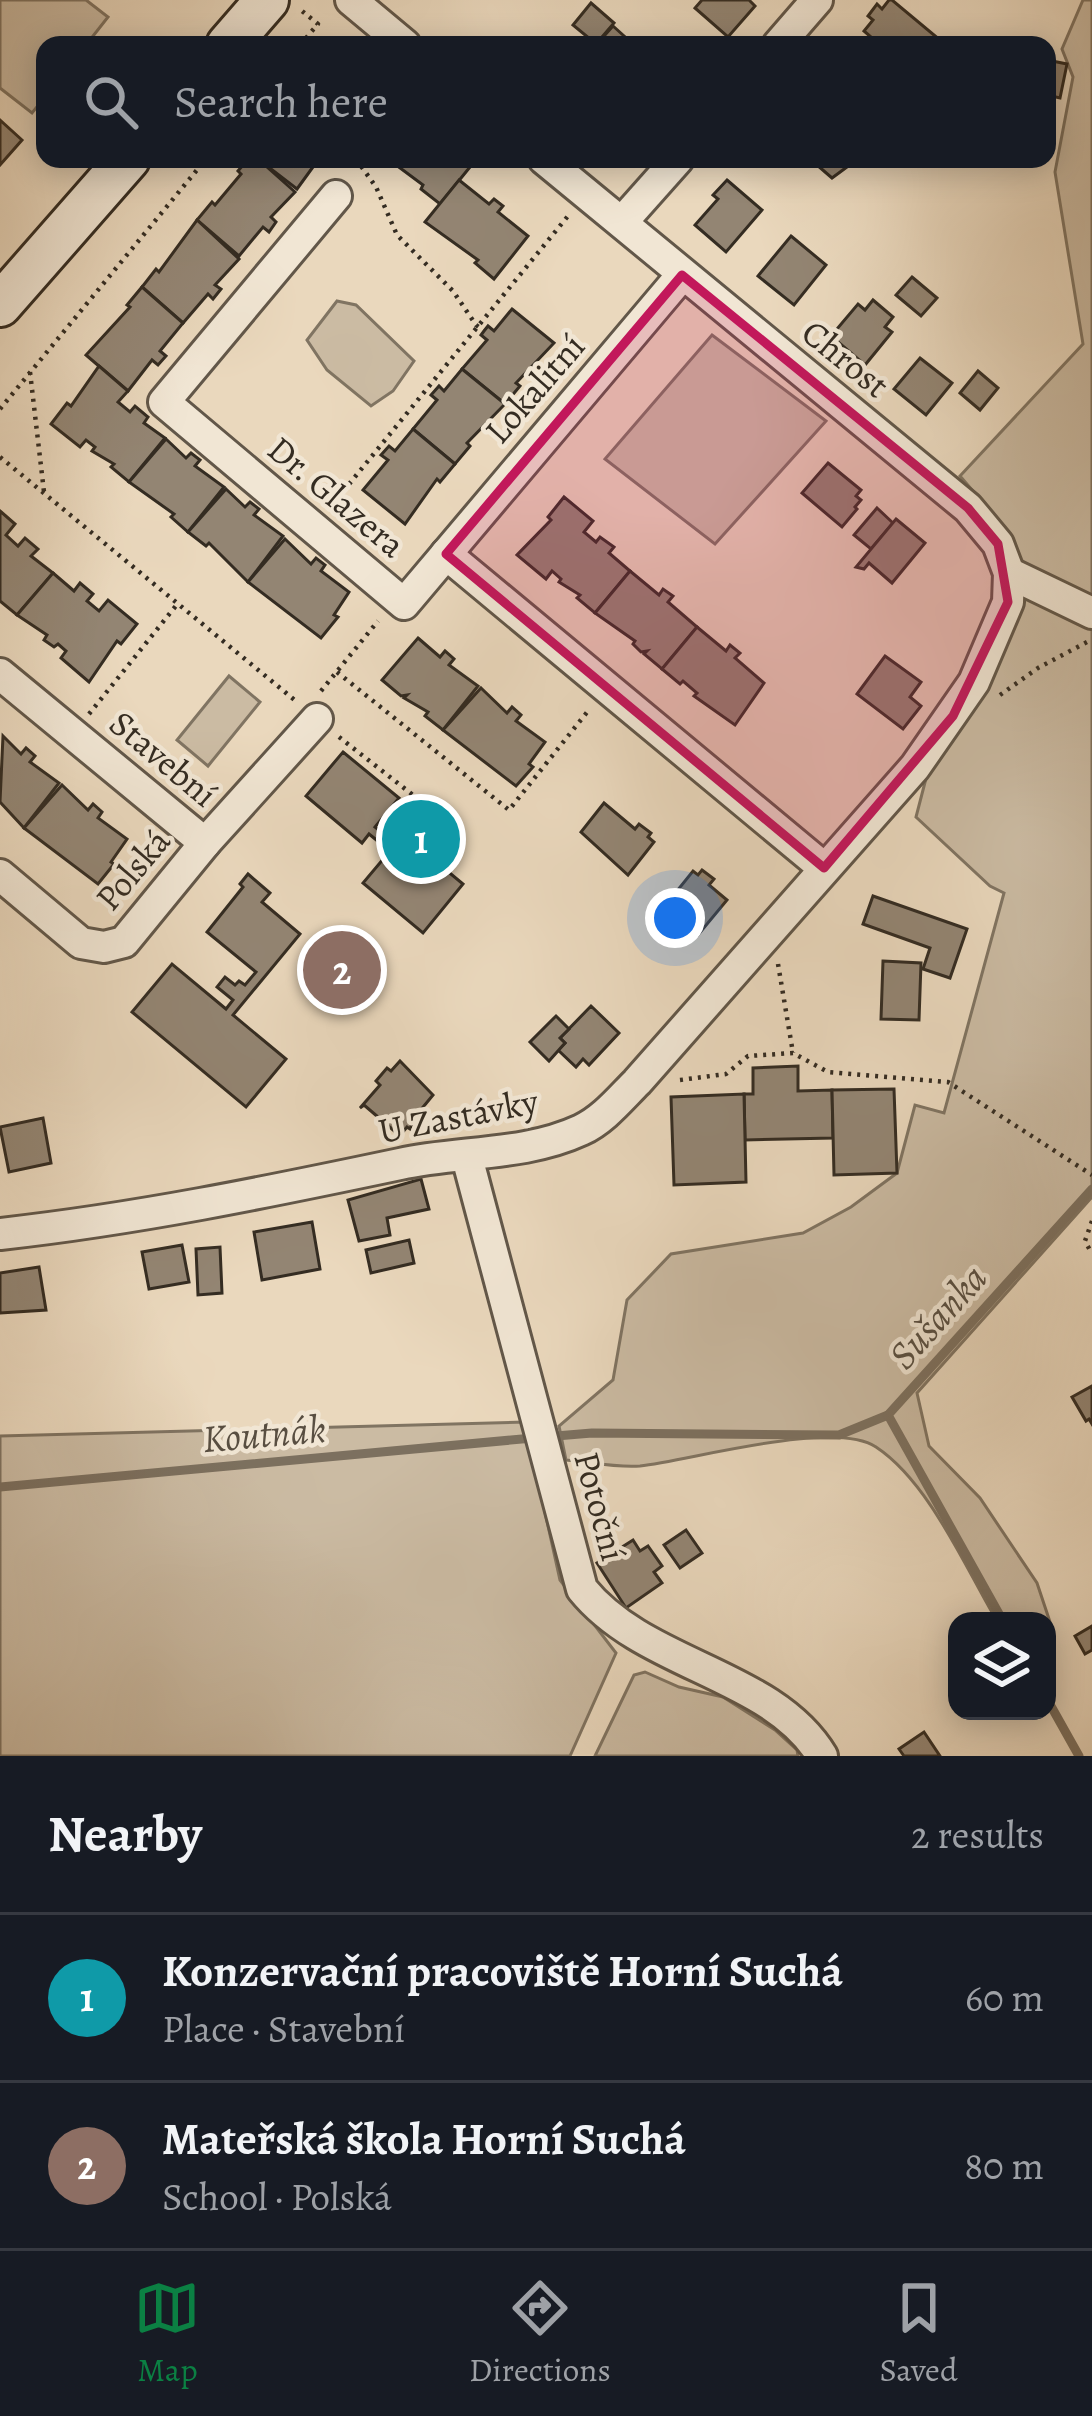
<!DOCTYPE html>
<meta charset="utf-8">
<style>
:root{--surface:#171b24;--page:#20242c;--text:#f1f3f6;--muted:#9ea1a6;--line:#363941;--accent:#0b8043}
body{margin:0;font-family:Alegreya,serif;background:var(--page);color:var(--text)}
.controls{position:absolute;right:36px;bottom:36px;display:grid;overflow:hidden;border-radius:24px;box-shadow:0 6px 30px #0003}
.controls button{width:108px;height:108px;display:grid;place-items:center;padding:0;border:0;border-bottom:3px solid var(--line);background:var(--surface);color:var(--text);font:60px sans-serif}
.you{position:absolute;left:675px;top:918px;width:42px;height:42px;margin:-30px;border:9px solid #fff;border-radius:50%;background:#1a73e8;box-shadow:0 0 0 18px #1a73e833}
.badge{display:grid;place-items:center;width:78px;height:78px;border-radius:50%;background:var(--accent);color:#fff;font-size:39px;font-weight:700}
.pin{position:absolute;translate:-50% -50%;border:6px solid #fff;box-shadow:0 3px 12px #0006}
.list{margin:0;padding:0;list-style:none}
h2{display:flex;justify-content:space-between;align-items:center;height:156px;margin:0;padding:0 48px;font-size:51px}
h2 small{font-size:39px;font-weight:400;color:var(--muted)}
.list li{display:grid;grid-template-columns:78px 1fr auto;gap:36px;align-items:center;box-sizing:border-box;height:168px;padding:0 48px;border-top:3px solid var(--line)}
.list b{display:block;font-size:45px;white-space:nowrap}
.list p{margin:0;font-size:39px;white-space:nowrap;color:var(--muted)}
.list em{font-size:39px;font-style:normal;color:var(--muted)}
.icon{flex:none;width:66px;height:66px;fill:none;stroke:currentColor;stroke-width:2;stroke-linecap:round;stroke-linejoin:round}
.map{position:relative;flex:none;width:1092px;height:1756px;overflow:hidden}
.search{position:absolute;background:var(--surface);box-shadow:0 6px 30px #0003;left:36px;right:36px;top:36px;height:132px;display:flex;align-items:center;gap:30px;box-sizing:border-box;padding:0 42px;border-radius:24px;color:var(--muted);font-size:45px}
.sheet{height:492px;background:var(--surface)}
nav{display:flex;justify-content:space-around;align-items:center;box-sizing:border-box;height:168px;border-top:3px solid var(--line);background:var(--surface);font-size:33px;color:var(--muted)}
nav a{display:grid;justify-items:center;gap:6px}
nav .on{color:var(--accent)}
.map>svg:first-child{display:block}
</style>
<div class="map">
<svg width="1092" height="1756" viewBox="0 0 1092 1756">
<rect width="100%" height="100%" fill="#ead8bd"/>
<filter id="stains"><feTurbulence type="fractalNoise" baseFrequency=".00167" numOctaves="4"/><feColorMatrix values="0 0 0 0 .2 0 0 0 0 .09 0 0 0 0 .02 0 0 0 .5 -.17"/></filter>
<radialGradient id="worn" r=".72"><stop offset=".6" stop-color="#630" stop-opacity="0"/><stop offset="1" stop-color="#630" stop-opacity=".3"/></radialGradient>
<g fill="#cbbba3" stroke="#807462" stroke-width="3">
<path d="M0,0h86l22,17 -22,28h-41v52l-13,16 -32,-25z"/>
<path d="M1083,0h9v1197l-175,196 12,53 51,52 57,85 14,42 -4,3v-7h-50c-32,-54 -68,-139 -121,-174 -43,-28 -183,13 -236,19 -24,2 -50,-4 -74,-6l-7,-34 54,-46 14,-80 44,-46 132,-21 48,-26 46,-34 18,-68 29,8 60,-220 -14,-7 -74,-69 14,-54 59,-79 26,-59 5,-62 -16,-36 -44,-51 123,-132 -28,-172 18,-95 -11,-28z"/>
<path d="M337,301l19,4 58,56 -21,30 -22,15 -44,-36 -20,-30z"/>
<path d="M712,335l114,86 -111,123 -110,-85z"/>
<path d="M229,676l31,26 -52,64 -31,-26z"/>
<path d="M525,1422l35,158 56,73 -46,103h-570v-320z"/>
<path d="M645,1672l34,15 44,10 52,33 22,20 1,6h-203l39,-81z"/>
</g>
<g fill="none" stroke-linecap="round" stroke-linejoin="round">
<g stroke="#7c705f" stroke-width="9">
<path d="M556,1436l36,-3 247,2 49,-20"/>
<path d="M0,1487l533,-49"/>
<path d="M1003,1621l-115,-206 204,-226"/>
<path d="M1047,1699l32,57"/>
</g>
</g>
<g fill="#938573" stroke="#342c22" stroke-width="3">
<path d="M702,0h47l6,6 -27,31 -33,-29z"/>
<path d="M889,0h3l54,45h-66l-16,-14 9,-11 -5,-4 9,-12 5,5z"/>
<path d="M591,3l23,20 -18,21 -23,-19z"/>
<path d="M613,26l21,19h-38z"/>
<path d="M1047,60l20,4 -7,34 -13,-3z"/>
<path d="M0,120l22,20 -22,25z"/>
<path d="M248,159h10l37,33 -24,25 5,5 -7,10 -6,-5 -24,29 -42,-36 15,-18 3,3 26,-31 -3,-3z"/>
<path d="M258,159h71l-5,6 -6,-5 -21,29z"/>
<path d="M388,159h83l3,3 -34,42 -19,-15 2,-4z"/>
<path d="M810,159h43l2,2 -23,17z"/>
<path d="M459,180l30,24 5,-5 9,7 -5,6 30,24 -34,43 -19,-16 3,-3 -53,-38z"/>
<path d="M727,180l35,30 -36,42 -31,-27 23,-26 -5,-4z"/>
<path d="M197,220l42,39 -24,26 6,4 -8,10 -5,-5 -25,29 -41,-36 14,-18 3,3z"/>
<path d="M791,236l35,29 -32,40 -36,-29z"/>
<path d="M912,277l25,21 -16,18 -25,-21z"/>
<path d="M142,287l41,36 -23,28 6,5 -8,9 -6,-5 -24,31 -42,-36 44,-48 -3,-2z"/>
<path d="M873,300l20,17 -8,10 7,5 -27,33 -34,-29 27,-32 7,6z"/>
<path d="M512,309l42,34 -38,40 4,3 -15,18 -43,-35 25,-29 -6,-5 3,-4 4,-5 6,5z"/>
<path d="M920,358l32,25 -26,32 -32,-26z"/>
<path d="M99,366l29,25 -10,11 12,10 5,-6 13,11 -4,6 21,15 -36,44 -18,-15 3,-3 -22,-13 3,-4 -9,-7 -6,7 -29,-23 16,-21 4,3z"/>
<path d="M462,369l43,35 -38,39 3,3 -15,18 -42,-35 24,-29 -6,-5 8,-9 5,5z"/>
<path d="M978,371l20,17 -18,22 -20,-17z"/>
<path d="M413,429l42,35 -15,18 -3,-3 -32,45 -42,-34 25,-30 -7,-5 8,-9 6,5z"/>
<path d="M166,439l20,19 5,-5 9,7 -5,6 29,21 -36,45 -17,-15 3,-3 -45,-32z"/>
<path d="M828,463l33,27 -5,6 5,4 -6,7 2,2 -15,18 -40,-34z"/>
<path d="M226,489l19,18 5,-5 9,7 -5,6 29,21 -35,46 -39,-39 -3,3 -18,-14z"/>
<path d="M564,497l29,24 -9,11 12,10 4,-5 14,10 -5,6 21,18 -35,42 -18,-15 3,-3 -21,-13 2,-3 -9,-8 -6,8 -29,-24 34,-35 -3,-3z"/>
<path d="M877,508l16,15 -22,26 -17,-14z"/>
<path d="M0,511l15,13 -9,11 12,11 7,-8 13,11 -7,7 22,17 -36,42 -17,-14z"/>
<path d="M896,519l29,24 -33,40 -23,-20 -5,6 -8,-2z"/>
<path d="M285,539l26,25 5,-6 9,7 -4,6 28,21 -15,23 4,2 -17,21 -73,-56z"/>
<path d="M630,571l29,24 4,-6 10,7 -5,6 29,25 -35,42 -18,-15 3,-3 -6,1 -8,-8 2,-3 -40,-28z"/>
<path d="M53,573l21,18 6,-8 13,11 -6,7 12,10 9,-11 29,24 -16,20 -4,-3 -28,41 -28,-24 5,-7 -8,-7 -4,3 -10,-7 3,-5 -30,-20z"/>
<path d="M697,627l29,24 4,-6 10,8 -5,5 29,25 -29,42 -41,-29 3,-3 -14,-12 -3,3 -18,-15z"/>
<path d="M418,638l22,19 5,-6 9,8 -5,6 29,21 -35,44 -18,-14 3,-4 -24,-14 3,-3 -6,1 -19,-16z"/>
<path d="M885,656l36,26 -11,15 11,9 -18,23 -46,-35z"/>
<path d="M481,688l26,25 5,-6 9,8 -5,6 29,21 -16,22 4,3 -17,19 -73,-56z"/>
<path d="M3,736l18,18 5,-6 9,8 -5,6 29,21 -35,45 -24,-26z"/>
<path d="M343,752l56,46 -24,29 21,17 26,-32 25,20 -19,23 35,29 -40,49 -60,-50 27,-32 -21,-17 -7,9 -56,-47z"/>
<path d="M62,785l26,25 5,-6 9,8 -4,6 29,21 -16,23 3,2 -16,20 -74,-56z"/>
<path d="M604,803l31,26 4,-5 12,9 -3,4 6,5 -26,33 -47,-43z"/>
<path d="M702,870l12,9 -5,6 18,15 -29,35 -34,-28 29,-36 5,4z"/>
<path d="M248,874l22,19 -8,9 38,32 -67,81 53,44 -40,48 -114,-95 40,-48 54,45 7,-9 -16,-13 8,-10 10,8 4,-4 6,4 11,-13 -49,-40 36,-45 -3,-3z"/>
<path d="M873,896l94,33 -17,49 -27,-9 7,-21 -67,-24z"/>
<path d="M883,961l38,2 -2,57 -38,-1z"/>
<path d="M591,1006l28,27 -30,32 -6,-6 -7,8 -18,-17 7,-7 -5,-5z"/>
<path d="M556,1016l13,13 -9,9 5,5 -16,18 -19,-19z"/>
<path d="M400,1061l33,34 -14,17 3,2 -4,6 -4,-2 -4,11 -3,-2 -10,12 2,-4 -35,-30 -4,3 20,-23 -4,-4 11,-13 4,3z"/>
<path d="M798,1066v25l34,-1 1,48 -88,2 -1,-46h9v-26z"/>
<path d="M894,1089l3,84 -63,2 -2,-85z"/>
<path d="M744,1094l2,88 -72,3 -3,-88z"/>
<path d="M43,1118l8,45 -42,9 -9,-45z"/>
<path d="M421,1179l8,30 -42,9 3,17 -31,6 -11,-41z"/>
<path d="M312,1222l8,47 -58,11 -8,-48z"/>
<path d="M409,1240l5,23 -43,10 -5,-23z"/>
<path d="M182,1245l7,37 -40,7 -7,-37z"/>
<path d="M220,1247l2,46 -24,2 -2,-46z"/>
<path d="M39,1267l7,43 -46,3v-40z"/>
<path d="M1092,1386v38l-3,-5 -3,2 -14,-24z"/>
<path d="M686,1530l16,23 -22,15 -16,-23z"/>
<path d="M633,1540l7,11 8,-5 14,20 -8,6 8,11 -36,25 -29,-45z"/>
<path d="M1092,1626v24l-7,4 -10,-18z"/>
<path d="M924,1732l16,24h-36l-5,-7z"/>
</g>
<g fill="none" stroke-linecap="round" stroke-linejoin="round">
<g stroke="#625749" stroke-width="36">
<g id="minor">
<path d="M351,0l54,45"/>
<path d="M778,45l39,-45"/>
<path d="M336,196l-172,206 240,202 278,-329"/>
<path d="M622,222l56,-63"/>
<path d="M446,554l378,314"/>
<path d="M1009,573l83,40"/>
<path d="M0,674l205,169 112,-124"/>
<path d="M0,875l81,68 23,4 20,-5 81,-99"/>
<path d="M467,1157l115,432c63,78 190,84 240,167"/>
<path d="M0,1234c136,-15 267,-42 400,-70 59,-13 125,-8 181,-34 22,-10 39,-31 56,-48l278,-315 59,-85 34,-80 1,-29 -11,-29 -30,-36 -424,-349"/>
</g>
</g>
<g stroke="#342c22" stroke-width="48">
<g id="secondary">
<path d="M228,45l39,-45"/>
<path d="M0,305l128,-146"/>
</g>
</g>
<g stroke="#342c22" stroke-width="4.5" stroke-dasharray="3 6" stroke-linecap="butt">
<path d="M300,45l18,-21 -16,-13"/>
<path d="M356,159l20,28 21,48 56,56 23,34 8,6"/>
<path d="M30,372l14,120"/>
<path d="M0,409l206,-250"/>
<path d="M0,457l297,245"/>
<path d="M332,505l236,-289"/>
<path d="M337,672l172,138 79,-99"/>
<path d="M321,691l57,-70"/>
<path d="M1000,695l38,-27 49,-26"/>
<path d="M89,714l90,-112"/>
<path d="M339,737l79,62"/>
<path d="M778,964l15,89"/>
<path d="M680,1080l46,-6 22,-18 45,-3 35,19 120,10 144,93"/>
<path d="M1092,1221l-7,20 7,13"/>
</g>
<use href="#minor" stroke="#f1e6d4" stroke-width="30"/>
<use href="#secondary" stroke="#f1e6d4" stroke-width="42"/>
</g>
<path fill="#c2185b" fill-opacity="0.2" stroke="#c2185b" stroke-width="9" stroke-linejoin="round" d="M682,275l286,233 30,36 10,58 -55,114 -129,152 -378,-314z"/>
<g text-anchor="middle" stroke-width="9" stroke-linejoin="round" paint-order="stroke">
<g font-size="36" fill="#342c22" stroke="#f1e6d4">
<text transform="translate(846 358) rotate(39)" y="13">Chrost</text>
<text transform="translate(534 388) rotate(-49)" y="13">Lokalitní</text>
<text transform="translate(337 496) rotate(40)" y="13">Dr. Glazera</text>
<text transform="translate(164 758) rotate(40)" y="13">Stavební</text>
<text transform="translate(132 869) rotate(-50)" y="13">Polská</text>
<text transform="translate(458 1115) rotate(-11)" y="13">U Zastávky</text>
<text transform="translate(601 1506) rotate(75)" y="13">Potoční</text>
</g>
<g font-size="39" font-style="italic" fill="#584e41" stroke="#f1e6d4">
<text transform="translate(937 1316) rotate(-48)" y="14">Sušanka</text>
<text transform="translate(264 1433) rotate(-5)" y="14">Koutnák</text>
</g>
</g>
<rect width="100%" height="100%" filter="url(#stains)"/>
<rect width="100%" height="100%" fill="url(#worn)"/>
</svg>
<div class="controls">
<button><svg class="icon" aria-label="layers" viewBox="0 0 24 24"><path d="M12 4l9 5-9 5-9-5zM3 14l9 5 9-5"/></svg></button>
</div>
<div class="you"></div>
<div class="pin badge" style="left:421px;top:839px;background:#0f9aa8">1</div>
<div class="pin badge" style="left:342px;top:970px;background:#8d6e63">2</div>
<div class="search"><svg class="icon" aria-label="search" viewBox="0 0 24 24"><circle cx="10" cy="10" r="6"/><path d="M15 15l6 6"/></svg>Search here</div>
</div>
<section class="sheet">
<h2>Nearby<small>2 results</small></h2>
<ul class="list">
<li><span class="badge" style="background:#0f9aa8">1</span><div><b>Konzervační pracoviště Horní Suchá</b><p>Place · Stavební</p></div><em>60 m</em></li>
<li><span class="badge" style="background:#8d6e63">2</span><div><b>Mateřská škola Horní Suchá</b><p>School · Polská</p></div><em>80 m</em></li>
</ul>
</section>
<nav>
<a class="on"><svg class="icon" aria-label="map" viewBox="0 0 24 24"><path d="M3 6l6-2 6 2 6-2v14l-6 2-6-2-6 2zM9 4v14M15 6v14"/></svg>Map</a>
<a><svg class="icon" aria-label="directions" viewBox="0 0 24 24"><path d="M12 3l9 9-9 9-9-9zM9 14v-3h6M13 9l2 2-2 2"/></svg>Directions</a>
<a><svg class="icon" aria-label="saved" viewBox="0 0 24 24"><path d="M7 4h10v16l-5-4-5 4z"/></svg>Saved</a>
</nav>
